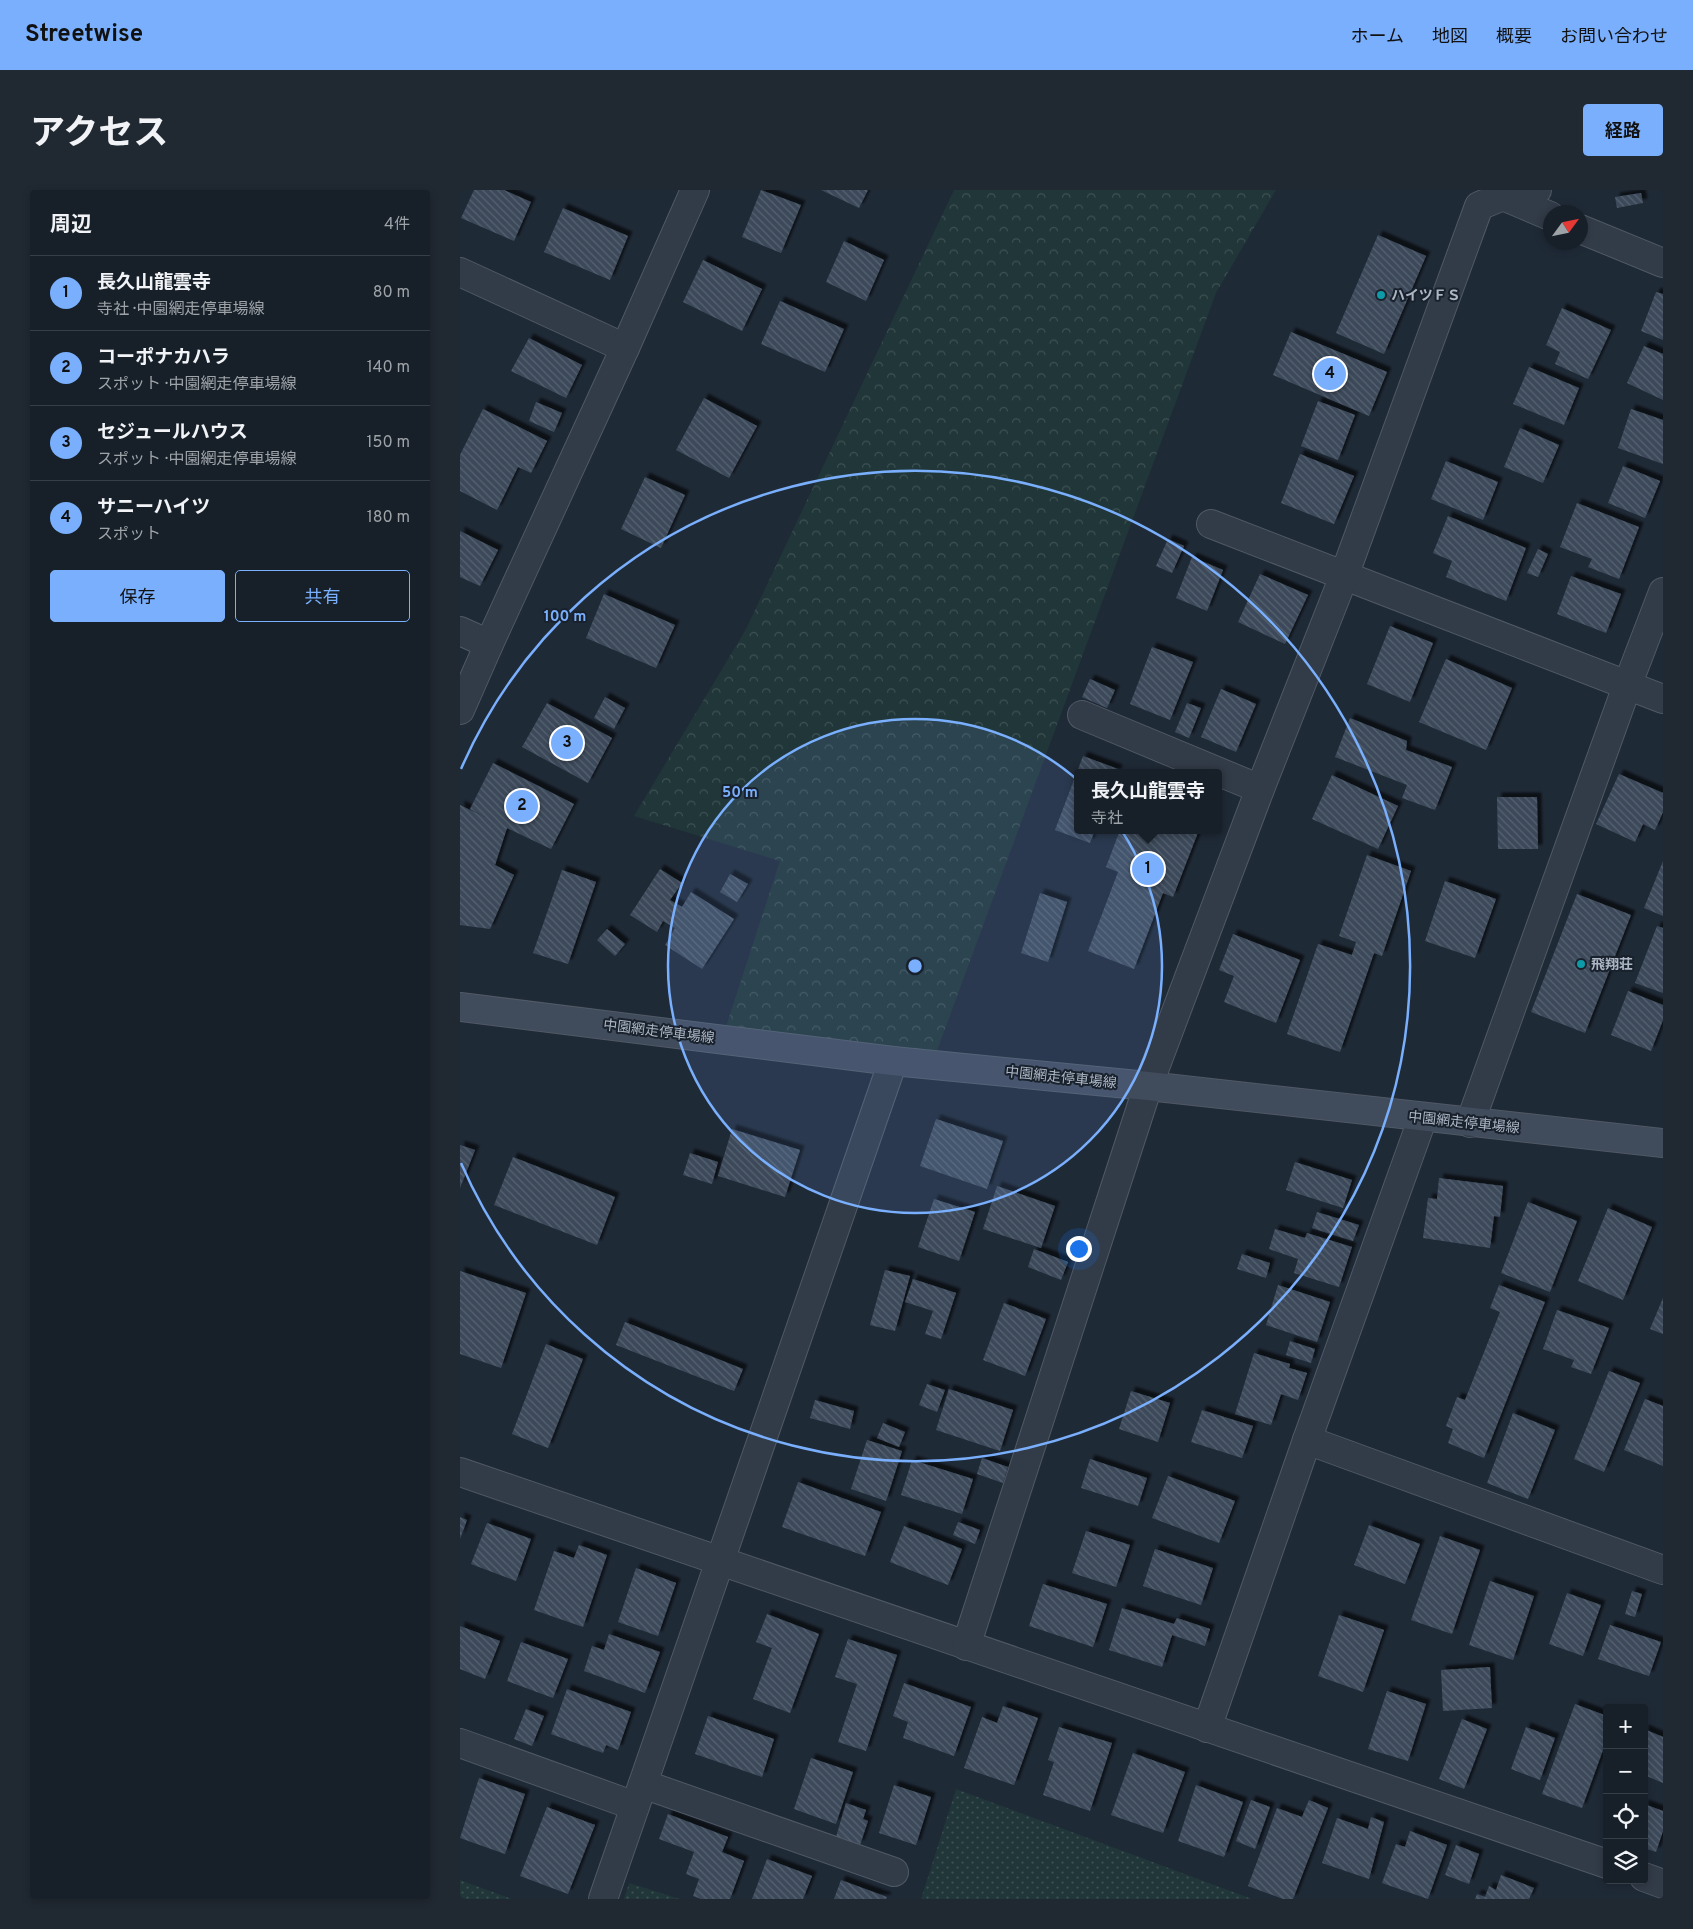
<!DOCTYPE html>
<html lang="ja">
<meta charset="utf-8">
<style>
:root{--surface:#172029;--page:#202831;--text:#f1f3f6;--muted:#9ea3a8;--line:#363e46;--accent:#79affc}
body{margin:0;font-family:Overpass,"Noto Sans JP",sans-serif;background:var(--page);color:var(--text)}
.controls{position:absolute;right:15px;bottom:15px;display:grid;overflow:hidden;border-radius:5px;box-shadow:0 2px 8px #0003}
.controls button{width:45px;height:45px;display:grid;place-items:center;padding:0;border:0;border-bottom:1px solid var(--line);background:var(--surface);color:var(--text);font:25px sans-serif}
.compass{position:absolute;left:1083px;top:15px;width:45px;height:45px;border-radius:50%;background:var(--surface);box-shadow:0 2px 8px #0003;rotate:57deg}
.you{position:absolute;left:618px;top:1058px;width:18px;height:18px;margin:-12px;border:4px solid #fff;border-radius:50%;background:#1a73e8;box-shadow:0 0 0 8px #1a73e833}
.badge{display:grid;place-items:center;width:32px;height:32px;border-radius:50%;background:var(--accent);color:#111;font-size:16px;font-weight:700}
.pin{position:absolute;translate:-50% -50%;border:2px solid #fff;box-shadow:0 1px 5px #0006}
.popup{position:absolute;left:614px;top:579px;width:148px;height:65px;box-sizing:border-box;display:grid;place-content:center;border-radius:5px;background:var(--surface);filter:drop-shadow(0 1px 4px #0005);font-size:16px;white-space:nowrap;color:var(--muted)}
.popup b{font-size:19px;color:var(--text)}
.popup::after{content:'';position:absolute;left:50%;top:100%;margin-left:-10px;border:10px solid transparent;border-top-color:var(--surface)}
.list{margin:0;padding:0;list-style:none}
h2{display:flex;justify-content:space-between;align-items:center;height:65px;margin:0;padding:0 20px;font-size:21px}
h2 small{font-size:16px;font-weight:400;color:var(--muted)}
.list li{display:grid;grid-template-columns:32px 1fr auto;gap:15px;align-items:center;box-sizing:border-box;height:75px;padding:0 20px;border-top:1px solid var(--line)}
.list b{display:block;font-size:19px;white-space:nowrap}
.list p{margin:0;font-size:16px;white-space:nowrap;color:var(--muted)}
.list em{font-size:16px;font-style:normal;color:var(--muted)}
.actions{display:flex;gap:10px;padding:15px 20px}
.actions a{flex:1;padding:11px 0;border:1px solid var(--accent);border-radius:5px;text-align:center;font-size:18px;color:var(--accent)}
.actions .main{background:var(--accent);color:#111}
.icon{flex:none;width:28px;height:28px;fill:none;stroke:currentColor;stroke-width:2;stroke-linecap:round;stroke-linejoin:round}
.map{position:relative;flex:none;width:1203px;height:1709px;overflow:hidden;border-radius:5px}
header{display:flex;align-items:center;gap:30px;box-sizing:border-box;height:70px;padding:0 25px;background:var(--accent);color:#111}
header strong{font-size:24px}
nav{display:flex;gap:28px;margin-inline-start:auto;font-size:18px}
.intro{display:flex;align-items:center;justify-content:space-between;box-sizing:border-box;height:120px;padding:0 30px}
h1{margin:0;font-size:35px}
.button{padding:12px 22px;border-radius:5px;background:var(--accent);color:#111;font-size:18px;font-weight:700}
main{display:flex;gap:30px;padding:0 30px}
aside{flex:1;background:var(--surface);border-radius:5px;box-shadow:0 2px 8px #0003}
.map>svg:first-child{display:block}
</style>
<header>
<strong>Streetwise</strong>
<nav><a>ホーム</a><a>地図</a><a>概要</a><a>お問い合わせ</a></nav>
</header>
<div class="intro"><h1>アクセス</h1><a class="button">経路</a></div>
<main>
<aside>
<h2>周辺<small>4件</small></h2>
<ul class="list">
<li><span class="badge">1</span><div><b>長久山龍雲寺</b><p>寺社 · 中園網走停車場線</p></div><em>80 m</em></li>
<li><span class="badge">2</span><div><b>コーポナカハラ</b><p>スポット · 中園網走停車場線</p></div><em>140 m</em></li>
<li><span class="badge">3</span><div><b>セジュールハウス</b><p>スポット · 中園網走停車場線</p></div><em>150 m</em></li>
<li><span class="badge">4</span><div><b>サニーハイツ</b><p>スポット</p></div><em>180 m</em></li>
</ul>
<div class="actions"><a class="main">保存</a><a>共有</a></div>
</aside>
<div class="map">
<svg width="1203" height="1709" viewBox="0 0 1203 1709">
<defs>
<pattern id="forest-crowns" width="20" height="18" patternUnits="userSpaceOnUse" patternTransform="scale(1.25)"><rect width="20" height="18" fill="#203638"/><path d="M2 6a3 3 0 1 1 6 0M12 15a3 3 0 1 1 6 0" fill="none" stroke="#3e5153"/></pattern>
<pattern id="park-dots" width="8" height="8" patternUnits="userSpaceOnUse" patternTransform="scale(1.25)"><rect width="8" height="8" fill="#203638"/><path d="M2 2h.1M6 6h.1" fill="none" stroke="#3e5153" stroke-width="1.8" stroke-linecap="round"/></pattern>
<pattern id="building-back-hatch" width="6" height="6" patternUnits="userSpaceOnUse" patternTransform="scale(1.25)"><rect width="6" height="6" fill="#3c4a5a"/><path d="M-1 5l2 2M0 0l6 6M5-1l2 2" fill="none" stroke="#566270"/></pattern>
<filter id="shadow"><feDropShadow dx="4.5" dy="-4.5" stdDeviation="1" flood-color="#0009"/></filter>
</defs>
<rect width="100%" height="100%" fill="#1f2a37"/>
<path fill="url(#forest-crowns)" d="M494,0h322l-60,103 -284,771 -210,-25 58,-178 -146,-45 112,-187z"/>
<g fill="url(#park-dots)">
<path d="M496,1599l296,110h-331z"/>
<path d="M0,1690l52,19h-52z"/>
<path d="M169,1693l51,16h-56z"/>
</g>
<g fill="url(#building-back-hatch)" filter="url(#shadow)">
<path d="M14,0h30l27,12 -17,39 -53,-23z"/>
<path d="M301,0l40,15 -20,48 -39,-16z"/>
<path d="M361,0h47l-9,18z"/>
<path d="M1181,3l2,10 -26,5 -2,-11z"/>
<path d="M103,18l65,28 -18,44 -66,-28z"/>
<path d="M918,45l48,21 -42,98 -48,-21z"/>
<path d="M384,51l40,19 -18,41 -40,-19z"/>
<path d="M243,70l59,29 -20,42 -59,-29z"/>
<path d="M1196,102l7,2v46l-22,-9z"/>
<path d="M320,111l64,28 -19,43 -64,-28z"/>
<path d="M1102,118l49,22 -23,49 -33,-15 5,-12 -14,-7z"/>
<path d="M831,142l96,40 -18,44 -96,-41z"/>
<path d="M69,148l53,27 -16,33 -55,-27z"/>
<path d="M1184,156l19,8v46l-36,-17z"/>
<path d="M1069,177l50,21 -15,37 -51,-21z"/>
<path d="M244,208l53,28 -28,52 -53,-28z"/>
<path d="M858,211l37,14 -17,45 -37,-14z"/>
<path d="M76,212l26,11 -8,19 -25,-11z"/>
<path d="M23,219l64,32 -16,32 -13,-6 -21,43 -37,-19v-36z"/>
<path d="M1171,219l32,11v44l-45,-16z"/>
<path d="M1060,238l39,17 -16,38 -39,-16z"/>
<path d="M840,264l54,22 -20,48 -53,-21z"/>
<path d="M986,271l52,21 -15,38 -52,-21z"/>
<path d="M1163,276l37,15 -15,37 -37,-15z"/>
<path d="M185,287l40,18 -24,53 -40,-19z"/>
<path d="M1117,313l62,24 -20,52 -31,-12 4,-8 -32,-12z"/>
<path d="M988,326l78,32 -20,53 -60,-24 6,-16 -19,-8z"/>
<path d="M0,341l38,19 -18,36 -20,-9z"/>
<path d="M708,349l16,7 -12,27 -16,-7z"/>
<path d="M1078,359l10,5 -10,23 -11,-4z"/>
<path d="M732,367l31,13 -16,41 -31,-13z"/>
<path d="M800,384l48,21 -23,49 -47,-22z"/>
<path d="M1111,386l50,18 -15,39 -49,-19z"/>
<path d="M144,404l71,31 -19,43 -70,-30z"/>
<path d="M930,436l43,17 -23,59 -43,-18z"/>
<path d="M692,457l41,15 -23,58 -40,-16z"/>
<path d="M986,469l66,29 -26,62 -67,-28z"/>
<path d="M630,489l25,11 -8,18 -25,-11z"/>
<path d="M761,499l35,15 -20,48 -35,-15z"/>
<path d="M145,507l20,11 -11,21 -20,-11z"/>
<path d="M87,513l65,35 -24,45 -66,-36z"/>
<path d="M727,513l14,5 -12,30 -14,-6z"/>
<path d="M890,528l57,23 -1,9 46,17 -17,43 -33,-12 5,-13 -72,-28z"/>
<path d="M623,566l35,13 -1,4h-39v57h17l-5,13 -35,-13z"/>
<path d="M33,573l81,41 -23,45 -44,-21 -12,37 19,10 -24,54 -30,-4v-120l25,12 -15,-8z"/>
<path d="M1159,584l44,19v19l-8,18 -12,-6 -8,18 -39,-18z"/>
<path d="M872,585l66,31 -20,43 -66,-30z"/>
<path d="M1037,607h40l1,52h-40z"/>
<path d="M660,640h79l-26,67 -10,-4 -29,76 -46,-18 30,-79 -12,-5z"/>
<path d="M907,665l44,16 -29,85 -8,-3 -34,99 -53,-18 31,-90 34,11 4,-13 -17,-6z"/>
<path d="M1203,671v55l-19,-8z"/>
<path d="M200,679l22,14 -12,17 12,7 9,-15 43,27 -32,50 -37,-24 10,-17 -12,-7 -6,11 -27,-17z"/>
<path d="M102,680l34,12 -28,82 -35,-11z"/>
<path d="M270,684l18,10 -11,18 -17,-10z"/>
<path d="M985,691l51,18 -21,59 -50,-17z"/>
<path d="M580,703l27,9 -19,60 -27,-9z"/>
<path d="M1117,704l54,21 -46,118 -54,-21z"/>
<path d="M1197,736l6,2v65l-28,-10z"/>
<path d="M147,739l18,15 -10,12 -18,-16z"/>
<path d="M773,744l67,26 -24,63 -52,-21 10,-26 -15,-6z"/>
<path d="M1168,801l35,14v15l-12,31 -40,-16z"/>
<path d="M476,929l67,22 -16,48 -67,-23z"/>
<path d="M272,939l68,21 -15,47 -67,-21z"/>
<path d="M0,955l15,5 -15,38z"/>
<path d="M230,963l28,9 -6,22 -29,-9z"/>
<path d="M53,967l102,40 -18,48 -103,-40z"/>
<path d="M835,972l57,18 -9,28 -57,-18z"/>
<path d="M979,988l64,8 -3,31 -6,-1 -4,32 -67,-10 5,-40 9,1z"/>
<path d="M537,996l58,20 -14,42 -58,-19z"/>
<path d="M474,1009l41,13 -16,49 -41,-14z"/>
<path d="M1068,1012l49,19 -27,71 -49,-19z"/>
<path d="M1148,1018l44,19 -29,73 -45,-19z"/>
<path d="M857,1022l42,13 -6,16 -41,-13z"/>
<path d="M815,1039l30,9 2,-5 45,14 -13,40 -45,-14 4,-14 -29,-10z"/>
<path d="M574,1059l34,13 -7,18 -33,-13z"/>
<path d="M782,1064l28,9 -4,15 -29,-9z"/>
<path d="M425,1080l25,6 -15,55 -25,-6z"/>
<path d="M0,1081l66,22 -25,75 -41,-14z"/>
<path d="M453,1089l43,14 -15,46 -16,-5 8,-23 -28,-9z"/>
<path d="M818,1095l52,17 -13,40 -51,-17z"/>
<path d="M1039,1095l46,17 -61,156 -36,-15 5,-14 -7,-3 11,-29 8,3 35,-88 -10,-4z"/>
<path d="M1203,1108v36l-13,-5z"/>
<path d="M544,1113l42,16 -21,57 -42,-16z"/>
<path d="M1097,1120l52,18 -18,46 -20,-7 3,-7 -31,-11z"/>
<path d="M165,1132l118,47 -9,22 -118,-46z"/>
<path d="M830,1151l25,8 -4,14 -25,-8z"/>
<path d="M86,1154l37,15 -35,89 -36,-14z"/>
<path d="M794,1163l36,11 -1,4 18,5 -9,27 -17,-6 -10,31 -36,-11z"/>
<path d="M1149,1181l31,12 -36,89 -30,-13z"/>
<path d="M467,1194l18,6 -8,22 -18,-7z"/>
<path d="M489,1199l64,21 -13,41 -64,-21z"/>
<path d="M671,1201l39,12 -12,39 -39,-13z"/>
<path d="M1185,1209l18,7v60l-39,-16z"/>
<path d="M355,1210l39,11 -4,18 -40,-11z"/>
<path d="M742,1220l51,16 -11,32 -51,-16z"/>
<path d="M1053,1223l42,17 -27,69 -41,-16z"/>
<path d="M423,1233l22,9 -6,15 -22,-9z"/>
<path d="M407,1250l35,11 -16,50 -35,-12z"/>
<path d="M522,1268l26,9 -5,16 -26,-9z"/>
<path d="M630,1269l57,19 -9,28 -57,-18z"/>
<path d="M452,1270l61,19 -11,35 -61,-19z"/>
<path d="M708,1286l67,25 -16,42 -67,-25z"/>
<path d="M338,1292l83,30 -16,44 -83,-29z"/>
<path d="M0,1327l7,3 -7,19z"/>
<path d="M498,1332l22,8 -5,14 -22,-9z"/>
<path d="M27,1333l44,16 -15,42 -45,-17z"/>
<path d="M909,1335l51,19 -15,40 -51,-19z"/>
<path d="M444,1336l58,23 -14,36 -58,-23z"/>
<path d="M626,1341l44,14 -14,42 -44,-14z"/>
<path d="M980,1346l40,14 -28,84 -41,-14z"/>
<path d="M119,1355l28,10 -24,72 -49,-17 20,-59 20,7z"/>
<path d="M695,1359l58,19 -12,37 -58,-19z"/>
<path d="M176,1378l40,15 -18,53 -40,-14z"/>
<path d="M1030,1391l44,15 -21,64 -44,-15z"/>
<path d="M583,1394l64,20 -14,43 -64,-21z"/>
<path d="M1172,1401l10,3 -7,23 -10,-3z"/>
<path d="M1107,1403l34,12 -18,51 -34,-12z"/>
<path d="M662,1418l52,16 3,-6 33,11 -5,17 -33,-11 -10,32 -53,-17z"/>
<path d="M307,1424l52,20 -29,79 -37,-14 19,-51 -16,-6z"/>
<path d="M879,1425l45,15 -21,62 -45,-16z"/>
<path d="M1150,1435l51,17 -12,34 -51,-17z"/>
<path d="M0,1436l40,15 -15,38 -25,-10z"/>
<path d="M149,1444l51,18 -15,41 -61,-22 8,-25 12,4z"/>
<path d="M388,1449l49,16 -31,96 -28,-9 19,-58 -22,-7z"/>
<path d="M61,1452l47,17 -15,39 -46,-17z"/>
<path d="M1030,1477l2,41 -49,3 -2,-41z"/>
<path d="M444,1493l67,24 -17,49 -51,-18 5,-16 -15,-6z"/>
<path d="M107,1499l64,23 -13,38 -12,-5 -3,8 -52,-19z"/>
<path d="M927,1501l39,13 -18,57 -40,-12z"/>
<path d="M1115,1514l32,12v23l-25,69 -40,-14z"/>
<path d="M543,1516l35,12 -24,67 -50,-17 18,-51 15,6z"/>
<path d="M66,1519l18,7 -12,30 -18,-7z"/>
<path d="M248,1526l66,23 -12,38 -67,-23z"/>
<path d="M1002,1529l25,10 -23,60 -25,-10z"/>
<path d="M599,1537l53,16 -22,68 -47,-16 11,-33 -6,-2z"/>
<path d="M1066,1537l29,11 -15,42 -29,-11z"/>
<path d="M1184,1539l19,8v46l-19,-8z"/>
<path d="M673,1563l52,19 -22,61 -52,-18z"/>
<path d="M351,1568l42,14 -17,52 -42,-15z"/>
<path d="M19,1588l46,16 -20,60 -45,-16z"/>
<path d="M434,1595l37,12 -15,48 -37,-12z"/>
<path d="M736,1595l47,17 -19,55 -46,-16z"/>
<path d="M791,1610l19,7 -15,42 -19,-8z"/>
<path d="M849,1610l19,8 -35,91h-10l-35,-13 29,-78 25,9z"/>
<path d="M386,1613l20,7 -3,9 5,2 -8,24 -24,-8z"/>
<path d="M1184,1614l19,7v20l-7,21 -12,-4z"/>
<path d="M87,1617l48,18 -27,69 -48,-18z"/>
<path d="M208,1624l60,23 -6,15 22,9 -14,38h-29l-8,-3 6,-17 -13,-5 8,-22 -35,-13z"/>
<path d="M911,1627l13,5 -15,57 -47,-16 15,-45 31,11z"/>
<path d="M950,1641l37,14 -19,54 -46,-16 14,-39 9,3z"/>
<path d="M996,1655l23,9 -10,30 -24,-9z"/>
<path d="M307,1669l45,17 -9,23h-51z"/>
<path d="M1041,1685l33,13 -5,11h-54l2,-5 8,3 4,-11 7,4z"/>
<path d="M381,1690l46,17 -1,2h-52z"/>
</g>
<g fill="none" stroke-linecap="round" stroke-linejoin="round">
<g stroke="#505966" stroke-width="30">
<g id="street">
<path d="M1043,6l47,20"/>
<path d="M1120,39l83,34"/>
<path d="M0,82l165,76"/>
<path d="M751,334l452,175"/>
<path d="M0,441l29,13"/>
<path d="M0,520l29,-66 136,-296 70,-158"/>
<path d="M622,525l178,74"/>
<path d="M1010,933l157,-437 36,-94"/>
<path d="M847,1250l356,130"/>
<path d="M0,1282l1147,392"/>
<path d="M506,1456l182,-560 112,-297 84,-213 135,-370 24,-10 34,-6"/>
<path d="M747,1538l100,-288 116,-323"/>
<path d="M0,1553l175,63"/>
<path d="M183,1594l251,88"/>
<path d="M1184,1687l19,7"/>
<path d="M143,1709l290,-838"/>
</g>
</g>
<g stroke="#505966" stroke-width="30">
<path id="secondary" d="M0,817l433,54 255,25 515,57"/>
</g>
<use href="#street" stroke="#323b48" stroke-width="28"/>
<use href="#secondary" stroke="#404b5b" stroke-width="28"/>
</g>
<circle cx="455" cy="776" r="247" fill="#79affc" fill-opacity=".12"/>
<g fill="none" stroke="#79affc" stroke-width="2.5">
<circle cx="455" cy="776" r="247"/>
<path d="M1 579A495 495 0 1 1 1 973"/>
</g>
<g fill="#0f9aa8" stroke="#18212c" stroke-width="2">
<circle cx="921" cy="105" r="5"/>
<circle cx="1121" cy="774" r="5"/>
</g>
<g text-anchor="middle" stroke-width="4" stroke-linejoin="round" paint-order="stroke">
<g font-size="14" font-weight="bold" fill="#acb6c5" stroke="#18212c" text-anchor="start">
<text x="931" y="110">ハイツＦＳ</text>
<text x="1131" y="779">飛翔荘</text>
</g>
<g font-size="14" fill="#acb6c5" stroke="#18212c">
<text transform="translate(199 841) rotate(7)" y="5">中園網走停車場線</text>
<text transform="translate(601 887) rotate(6)" y="5">中園網走停車場線</text>
<text transform="translate(1004 932) rotate(6)" y="5">中園網走停車場線</text>
</g>
</g>
<circle cx="455" cy="776" r="8" fill="#79affc" stroke="#18212c" stroke-width="2.5"/>
<g font-size="15" text-anchor="middle" font-weight="bold" fill="#79affc" stroke="#18212c" stroke-width="4" stroke-linejoin="round" paint-order="stroke">
<text x="105" y="431">100 m</text>
<text x="280" y="607">50 m</text>
</g>
</svg>
<div class="controls">
<button>+</button>
<button>−</button>
<button><svg class="icon" aria-label="locate" viewBox="0 0 24 24"><circle cx="12" cy="12" r="6"/><path d="M12 2v4M12 18v4M2 12h4M18 12h4"/></svg></button>
<button><svg class="icon" aria-label="layers" viewBox="0 0 24 24"><path d="M12 4l9 5-9 5-9-5zM3 14l9 5 9-5"/></svg></button>
</div>
<svg class="compass" viewBox="-18 -18 36 36"><path d="M0-13l5 13h-10z" fill="#e53935"/><path d="M0 13l5-13h-10z" fill="#9ea3a8"/></svg>
<div class="you"></div>
<div class="pin badge" style="left:688px;top:679px">1</div>
<div class="popup"><b>長久山龍雲寺</b>寺社</div>
<div class="pin badge" style="left:62px;top:616px">2</div>
<div class="pin badge" style="left:107px;top:553px">3</div>
<div class="pin badge" style="left:870px;top:184px">4</div>
</div>
</main>
